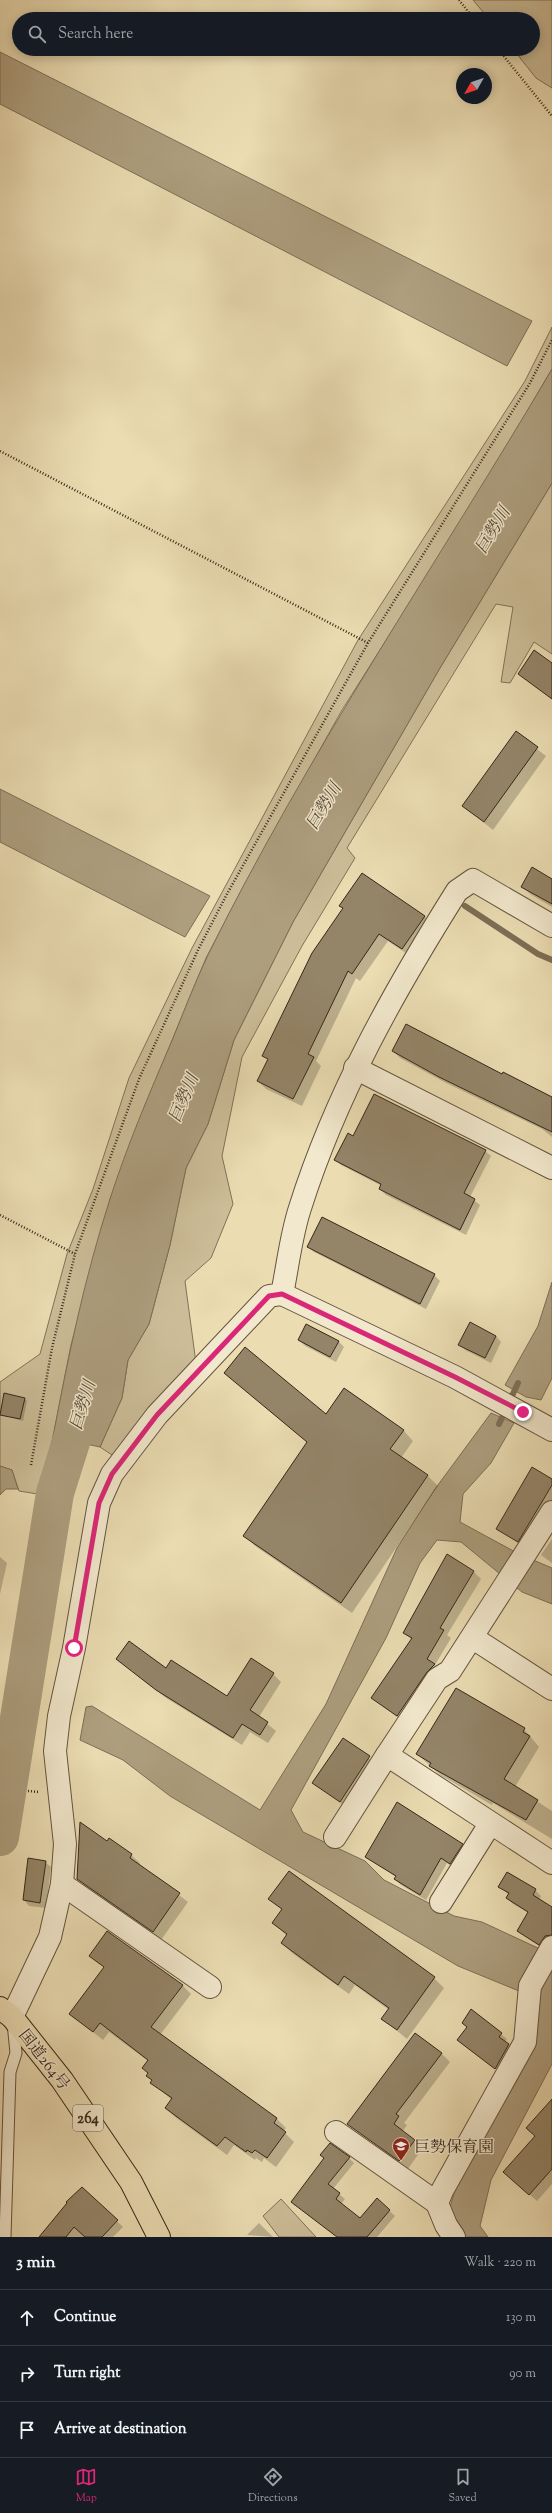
<!DOCTYPE html>
<meta charset="utf-8">
<style>
:root{--surface:#171b24;--page:#242831;--text:#f1f3f6;--muted:#9ea1a6;--line:#363941;--accent:#db2777}
body{margin:0;font-family:"Sorts Mill Goudy","Noto Serif JP",serif;background:var(--page);color:var(--text)}
.compass{position:absolute;left:456px;top:68px;width:36px;height:36px;border-radius:50%;background:var(--surface);box-shadow:0 2px 10px #0003;rotate:230deg}
.stop{position:absolute;width:12px;height:12px;margin:-9px;border:3px solid #db2777;border-radius:50%;background:#fff}
.stop.end{background:#db2777;border-color:#fff;box-shadow:0 1px 4px #0008}
.list{margin:0;padding:0;list-style:none}
h2{display:flex;justify-content:space-between;align-items:center;height:52px;margin:0;padding:0 16px;font-size:17px}
h2 small{font-size:13px;font-weight:400;color:var(--muted)}
.list li{display:grid;grid-template-columns:26px 1fr auto;gap:12px;align-items:center;box-sizing:border-box;height:56px;padding:0 16px;border-top:1px solid var(--line)}
.list b{display:block;font-size:15px;white-space:nowrap}
.list em{font-size:13px;font-style:normal;color:var(--muted)}
.icon{flex:none;width:22px;height:22px;fill:none;stroke:currentColor;stroke-width:2;stroke-linecap:round;stroke-linejoin:round}
.map{position:relative;flex:none;width:552px;height:2237px;overflow:hidden}
.search{position:absolute;background:var(--surface);box-shadow:0 2px 10px #0003;left:12px;right:12px;top:12px;height:44px;display:flex;align-items:center;gap:10px;box-sizing:border-box;padding:0 14px;border-radius:22px;color:var(--muted);font-size:15px}
.sheet{height:220px;background:var(--surface)}
nav{display:flex;justify-content:space-around;align-items:center;box-sizing:border-box;height:56px;border-top:1px solid var(--line);background:var(--surface);font-size:11px;color:var(--muted)}
nav a{display:grid;justify-items:center;gap:2px}
nav .on{color:var(--accent)}
.map>svg:first-child{display:block}
</style>
<div class="map">
<svg width="552" height="2237" viewBox="0 0 552 2237">
<rect width="100%" height="100%" fill="#ebdcb2"/>
<filter id="stains"><feTurbulence type="fractalNoise" baseFrequency=".005" numOctaves="4"/><feColorMatrix values="0 0 0 0 .2 0 0 0 0 .09 0 0 0 0 .02 0 0 0 .5 -.17"/></filter>
<radialGradient id="worn" r=".72"><stop offset=".6" stop-color="#630" stop-opacity="0"/><stop offset="1" stop-color="#630" stop-opacity=".3"/></radialGradient>
<g fill="#ccbd98" stroke="#817258">
<path d="M473,0h79v88l-16,-10 -23,-29h20v-30h-44z"/>
<path d="M552,327v42l-69,118 -141,223 -99,177 -37,71 -54,131 -42,110 -39,146 -18,92 -15,57 -19,-3 -7,-21 -12,-4v-84l40,-28 27,-100 26,-65 36,-111 63,-130 166,-308 167,-259z"/>
<path d="M552,483v171l-18,-12 -24,41 -9,-1 12,-75 -17,-3 -149,244 8,10 -53,88 -60,111 -20,99 11,48 -22,54 -26,23 11,82 -81,94 -15,-10 22,-49 6,-38 21,-36 21,-79 16,-77 22,-44 26,-84 59,-118 147,-254z"/>
<path d="M281,2199l35,38h-37l-16,-21z"/>
</g>
<g fill="#ad9e7e" stroke="#7d6e56">
<path d="M0,52l532,269 -25,45 -507,-262z"/>
<path d="M552,369v114l-112,185 -147,254 -59,118 -26,84 -22,44 -16,77 -21,79 -21,36 -6,38 -22,49 -47,-10c15,-80 32,-161 57,-238 17,-53 39,-105 61,-156 12,-29 23,-59 37,-88 100,-203 229,-391 344,-586z"/>
<path d="M0,789l210,107 -25,41 -185,-95z"/>
<path d="M552,1282v96l-11,22 -15,-3 -21,-12 33,-59z"/>
<path d="M491,1413l23,10 -23,40 -28,31 -3,28 59,32 33,14v36l-30,-12 -61,-50 -24,-2 -17,23 -34,75 -95,172 12,22 62,29 19,19 70,36 28,6 58,27 -21,42 -61,-25 -288,-170 -47,-36 -43,-20 6,-33 6,-1 168,104 66,-106 71,-156 38,-59z"/>
<path d="M0,1466l12,4 6,19h-12l-6,6z"/>
<path d="M552,1957v107l-61,116 -11,46 8,11h-24l-15,-26 5,-18 84,-207z"/>
</g>
<g fill="#0003">
<path d="M516,733l30,23 -53,74 -30,-24z"/>
<path d="M552,880v27l-22,-13 -8,-8z"/>
<path d="M341,906l83,10 8,8 -22,32 -22,-15 -28,40 -4,-3 -40,83 5,5 -19,40 -36,-17 -8,-8 10,-21 -5,-4 81,-147z"/>
<path d="M393,1051l159,49v37l-10,-8 -96,-46 -46,-25z"/>
<path d="M353,1137l132,14 6,5 -21,41 10,8 -14,30 -80,-40 -6,-6 2,-3 -41,-21 -5,-5z"/>
<path d="M322,1219l112,56 6,6 -14,28 -112,-57 -5,-5z"/>
<path d="M496,1336l5,6 -10,21 -26,-13 -5,-6z"/>
<path d="M299,1340l39,1 6,6 -8,15 -31,-16z"/>
<path d="M225,1373l101,43 77,14 10,11 -12,17 27,18 10,10 -86,127 -97,-67 -10,-10 63,-93z"/>
<path d="M24,1398l3,3 -4,20 -23,-7z"/>
<path d="M552,1480v20l-28,47 -27,-18z"/>
<path d="M552,1539v24l-11,-8z"/>
<path d="M0,1557l7,6 -7,31z"/>
<path d="M473,1571l8,8 -34,56 4,3 -16,27 6,7 -36,51 -33,-25 40,-58 -7,-7z"/>
<path d="M117,1659l49,11 62,27 45,-23 8,8 -22,35 17,14 -8,12 -18,-11 -8,13 -76,-47z"/>
<path d="M524,1729l15,18 -24,40 37,24v28l-59,-36 -1,2 -52,-30 -23,-21z"/>
<path d="M343,1739l32,24 -29,44 -33,-24z"/>
<path d="M107,1843l24,12 9,8 -1,2 49,37 -27,38 -75,-53 -8,-8z"/>
<path d="M462,1845l6,5 -12,19 -9,-6 -21,37 -25,-15 -6,-6 1,-2 -29,-20z"/>
<path d="M45,1862l6,5 -5,41 -17,-2 -5,-6z"/>
<path d="M508,1874l27,16 6,6 -2,4 13,8v28l-7,14 -27,-19 11,-18 -16,-9 -6,-6 2,-3 -9,-8z"/>
<path d="M269,1899l165,79 10,10 -37,51 -24,-20 6,-9 -34,-25 -6,9 -57,-41 -10,-10 5,-7 -14,-13 9,-13z"/>
<path d="M90,1956l92,29 9,9 -31,41 117,84 9,9 -3,3 11,11 -18,25 -12,-9 -2,4 -6,-4 -1,2 -21,-15 -7,10 -52,-38 -9,-9 6,-8 -20,-17 1,-2 -5,-5 1,-2 -6,-6 5,-7 -39,-29 -6,8 -33,-26 35,-46z"/>
<path d="M501,2034l6,5 -2,3 10,9 -13,23 -43,-34z"/>
<path d="M441,2053l9,9 -46,61 3,2 -5,7 20,17 -14,20 -60,-45z"/>
<path d="M552,2100v84l-15,17 -25,-22 24,-43z"/>
<path d="M349,2158l5,5 -21,26 12,10 -4,5 19,15 17,-19 18,16 -18,21h-40l-45,-35z"/>
<path d="M82,2188l41,39 -10,10h-72z"/>
<path d="M259,2223l14,14 -26,-2z"/>
</g>
<g fill="none" stroke-linecap="round" stroke-linejoin="round">
<g stroke="#7d6e56" stroke-width="6">
<path d="M465,906l73,48 14,6"/>
<path d="M499,1424l19,-41"/>
</g>
<path stroke="#ad9e7e" stroke-width="38" d="M0,1837l55,-344 32,-102"/>
</g>
<g fill="#948569" stroke="#362719">
<path d="M534,650l18,13v36l-34,-25z"/>
<path d="M516,731l22,16 -54,75 -22,-16z"/>
<path d="M532,867l20,12v25l-31,-17z"/>
<path d="M362,873l63,43 -23,33 -23,-15 -27,40 -4,-3 -40,83 6,3 -21,42 -36,-18 11,-22 -6,-3 50,-103 31,-45 -4,-2z"/>
<path d="M406,1024l96,50 1,-2 49,25v35l-113,-55 -47,-26z"/>
<path d="M374,1094l112,56 -22,43 11,6 -15,31 -81,-41 2,-5 -47,-24 14,-27 5,3z"/>
<path d="M322,1217l113,57 -15,30 -113,-57z"/>
<path d="M470,1322l26,14 -11,22 -27,-13z"/>
<path d="M306,1324l33,17 -9,16 -32,-17z"/>
<path d="M245,1347l81,67 18,-26 60,42 -14,19 38,26 -87,128 -98,-67 64,-94 -83,-69z"/>
<path d="M4,1393l21,5 -5,21 -20,-4z"/>
<path d="M532,1467l20,12v6l-34,57 -22,-13z"/>
<path d="M447,1554l27,17 -34,57 4,2 -17,29 8,5 -8,8 -30,44 -26,-18 41,-60 -9,-5z"/>
<path d="M129,1641l37,27 5,-8 56,36 24,-38 23,15 -24,37 18,12 -8,13 -18,-11 -9,14 -77,-48 -40,-31z"/>
<path d="M456,1688l69,40 -2,4 7,4 -26,43 34,21 -12,20 -97,-54 2,-3 -15,-9z"/>
<path d="M343,1738l27,18 -30,46 -28,-19z"/>
<path d="M397,1802l66,42 -13,20 -9,-6 -21,37 -26,-16 2,-3 -31,-19z"/>
<path d="M80,1822l27,19 2,-3 23,16 -2,4 50,35 -27,39 -76,-53z"/>
<path d="M28,1858l18,3 -6,42 -17,-3z"/>
<path d="M289,1871l146,106 -38,53 -16,-11 8,-11 -45,-32 -6,9 -57,-42 6,-9 -15,-11 10,-14 -14,-10z"/>
<path d="M507,1872l29,17 -3,6 19,12v28l-7,1 -6,9 -22,-14 11,-19 -22,-14 3,-5 -11,-6z"/>
<path d="M107,1931l76,54 -32,42 126,91 -3,5 12,9 -19,26 -12,-8 -3,3 -5,-3 -1,2 -21,-15 -8,9 -37,-27 -15,-11 7,-10 -22,-15 2,-3 -6,-4 2,-3 -6,-5 6,-8 -48,-37 -7,9 -24,-18 35,-47 -15,-11z"/>
<path d="M471,2009l31,24 -3,4 10,7 -14,25 -38,-29 10,-13 -5,-4z"/>
<path d="M415,2033l27,20 -46,61 3,2 -5,8 21,16 -16,21 -52,-37z"/>
<path d="M552,2099v70l-23,26 -26,-23 32,-36 -9,-8z"/>
<path d="M330,2143l20,14 -22,27 12,9 -4,6 24,19 17,-20 13,12 -23,27h-30l-46,-35 33,-44 -4,-3z"/>
<path d="M82,2187l36,33 -16,17h-17l-11,-10 -8,10h-27l28,-34 -1,-1z"/>
</g>
<g fill="none" stroke-linecap="round" stroke-linejoin="round">
<g stroke="#63543f" stroke-width="13">
<path id="service" d="M5,2237l5,-165 6,-19 -3,-30"/>
</g>
<g stroke="#63543f" stroke-width="24">
<g id="minor">
<path d="M355,1068l197,100"/>
<path d="M552,1512l-102,159 -13,8 -50,76 165,108"/>
<path d="M473,1638l79,51"/>
<path d="M335,1837l52,-82"/>
<path d="M62,1884l148,103"/>
<path d="M441,1902l49,-78"/>
<path d="M12,2017l38,-80 12,-53 3,-40 -10,-93 4,-35 15,-68 25,-145 13,-29 45,-59 112,-119 13,-2c6,-29 9,-59 18,-86 36,-114 94,-217 157,-317l16,-11 79,46"/>
<path d="M336,2132l101,71"/>
<path d="M454,2237l-8,-12 -9,-22 5,-12 83,-149 5,-56 22,-39"/>
</g>
</g>
<g stroke="#63543f" stroke-width="24">
<path id="tertiary" d="M282,1294l173,83 97,53"/>
</g>
<g stroke="#362719" stroke-width="24">
<path id="trunk" d="M0,2008l12,9 50,63 69,102 28,55"/>
</g>
<g stroke="#362719" stroke-width="2.5" stroke-dasharray="1 2" stroke-linecap="butt">
<path d="M459,0l15,19"/>
<path d="M498,49l54,67"/>
<path d="M0,451l368,192"/>
<path d="M0,1215l75,39"/>
<path d="M31,1465l21,-117 23,-94 64,-175 59,-129 29,-56 141,-251 162,-260 22,-43"/>
<path d="M28,1791l11,1"/>
</g>
<use href="#service" stroke="#f2e8cd" stroke-width="11"/>
<use href="#minor" stroke="#f2e8cd" stroke-width="22"/>
<use href="#tertiary" stroke="#f2e8cd" stroke-width="22"/>
<use href="#trunk" stroke="#ebdcb2" stroke-width="22"/>
</g>
<g fill="none" stroke-linecap="round" stroke-linejoin="round">
<path stroke="#db2777" stroke-width="5" d="M74,1648l25,-145 13,-29 45,-59 112,-119 13,-2 173,83 68,35"/>
</g>
<defs>
<g id="school-pin" transform="scale(0.9)"><path d="M0 17L-7.5 6A9.5 9.5 0 1 1 7.5 6Z" fill="#8f2418" stroke="#f2e8cd"/><path d="M0-5L7-2L0 1L-7-2ZM-4 1L0 2.5L4 1V4Q0 6-4 4Z" fill="#fff"/></g>
</defs>
<g fill-rule="evenodd">
<use href="#school-pin" x="401" y="2146"/>
</g>
<g text-anchor="middle" stroke-width="3" stroke-linejoin="round" paint-order="stroke">
<rect fill="#f2e8cd" stroke="#6e614f" stroke-width="1" x="73" y="2105" width="30" height="26" rx="3"/>
<g font-size="15" font-weight="bold" fill="#362719">
<text x="88" y="2123">264</text>
</g>
<g font-size="16" fill="#362719" stroke="#f2e8cd">
<text transform="translate(45 2059) rotate(52)" y="6">国道264号</text>
</g>
<g font-size="16" fill="#362719" stroke="#f2e8cd" text-anchor="start">
<text x="414" y="2152">巨勢保育園</text>
</g>
<g font-size="17" font-style="italic" fill="#5a4b37" stroke="#f2e8cd">
<text transform="translate(492 530) rotate(-59)" y="6">巨勢川</text>
<text transform="translate(323 806) rotate(-59)" y="6">巨勢川</text>
<text transform="translate(183 1098) rotate(-67)" y="6">巨勢川</text>
<text transform="translate(82 1405) rotate(-73)" y="6">巨勢川</text>
</g>
</g>
<rect width="100%" height="100%" filter="url(#stains)"/>
<rect width="100%" height="100%" fill="url(#worn)"/>
</svg>
<svg class="compass" viewBox="-18 -18 36 36"><path d="M0-13l5 13h-10z" fill="#e53935"/><path d="M0 13l5-13h-10z" fill="#9ea1a6"/></svg>
<div class="stop" style="left:74px;top:1648px"></div>
<div class="stop end" style="left:523px;top:1412px"></div>
<div class="search"><svg class="icon" aria-label="search" viewBox="0 0 24 24"><circle cx="10" cy="10" r="6"/><path d="M15 15l6 6"/></svg>Search here</div>
</div>
<section class="sheet">
<h2>3 min<small>Walk · 220 m</small></h2>
<ul class="list">
<li><svg class="icon" aria-label="ahead" viewBox="0 0 24 24"><path d="M12 20V5M6 11l6-6 6 6"/></svg><div><b>Continue</b></div><em>130 m</em></li>
<li><svg class="icon" aria-label="right" viewBox="0 0 24 24"><path d="M7 20v-9h11M14 6l5 5-5 5"/></svg><div><b>Turn right</b></div><em>90 m</em></li>
<li><svg class="icon" aria-label="arrive" viewBox="0 0 24 24"><path d="M6 21V4h12l-3 4 3 4H6"/></svg><div><b>Arrive at destination</b></div></li>
</ul>
</section>
<nav>
<a class="on"><svg class="icon" aria-label="map" viewBox="0 0 24 24"><path d="M3 6l6-2 6 2 6-2v14l-6 2-6-2-6 2zM9 4v14M15 6v14"/></svg>Map</a>
<a><svg class="icon" aria-label="directions" viewBox="0 0 24 24"><path d="M12 3l9 9-9 9-9-9zM9 14v-3h6M13 9l2 2-2 2"/></svg>Directions</a>
<a><svg class="icon" aria-label="saved" viewBox="0 0 24 24"><path d="M7 4h10v16l-5-4-5 4z"/></svg>Saved</a>
</nav>
